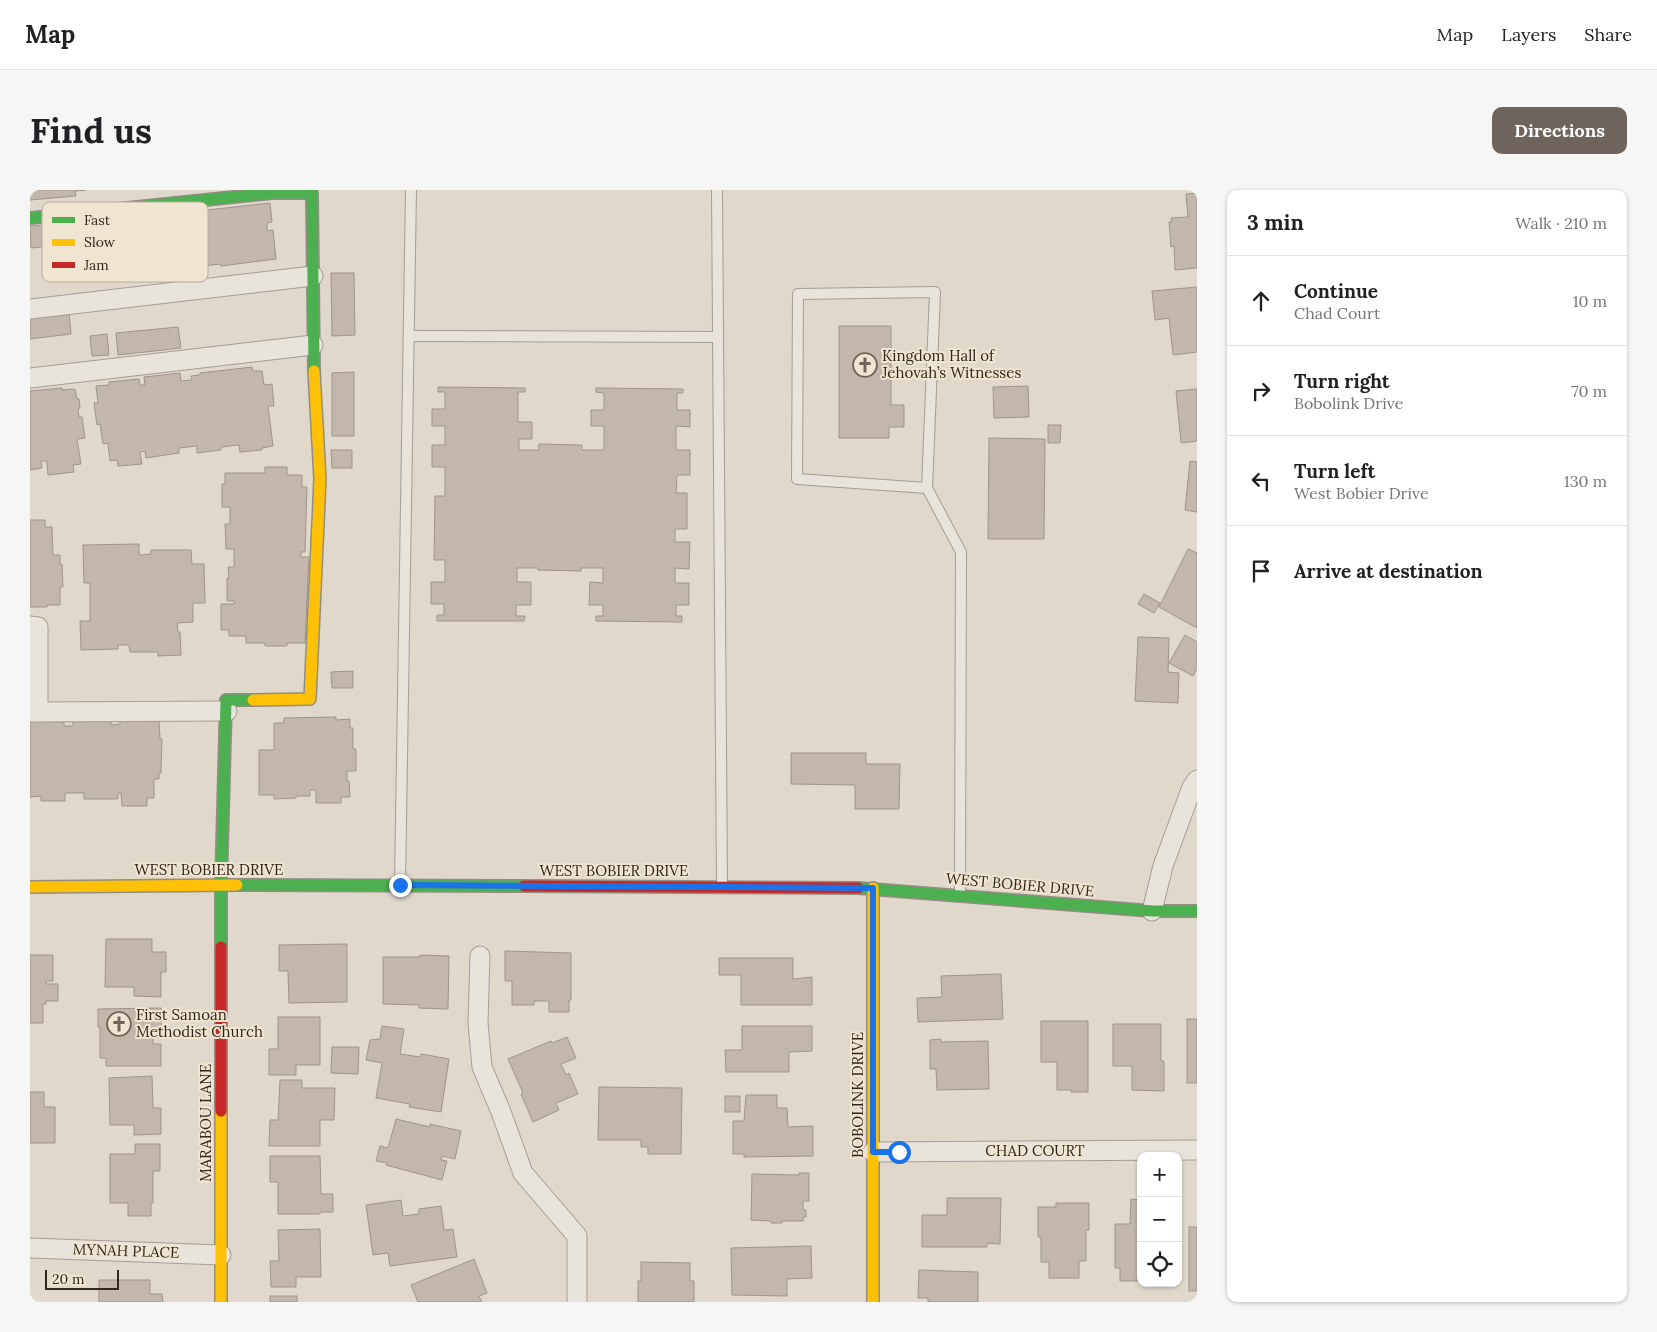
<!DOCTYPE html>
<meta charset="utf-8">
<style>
:root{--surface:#fff;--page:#f6f6f6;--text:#202124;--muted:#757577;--line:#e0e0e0;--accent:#6e645b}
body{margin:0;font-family:Lora,serif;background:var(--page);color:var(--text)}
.controls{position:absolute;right:15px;bottom:15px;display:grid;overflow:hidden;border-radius:10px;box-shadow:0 1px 4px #0004}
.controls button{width:45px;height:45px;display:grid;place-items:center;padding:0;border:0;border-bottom:1px solid var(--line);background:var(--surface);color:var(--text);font:25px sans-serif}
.scale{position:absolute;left:15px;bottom:12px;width:74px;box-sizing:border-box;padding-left:5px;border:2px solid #31261e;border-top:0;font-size:14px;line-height:18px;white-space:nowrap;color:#31261e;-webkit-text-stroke:4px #f0e5d1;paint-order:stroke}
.stop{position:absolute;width:15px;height:15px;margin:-11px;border:4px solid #1a73e8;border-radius:50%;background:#fff}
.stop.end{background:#1a73e8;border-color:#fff;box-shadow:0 1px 5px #0008}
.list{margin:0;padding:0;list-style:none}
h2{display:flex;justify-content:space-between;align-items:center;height:65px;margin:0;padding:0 20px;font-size:21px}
h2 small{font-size:16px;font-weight:400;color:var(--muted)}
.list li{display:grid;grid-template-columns:32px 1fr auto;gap:15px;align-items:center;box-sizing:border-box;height:90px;padding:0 20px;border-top:1px solid var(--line)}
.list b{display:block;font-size:19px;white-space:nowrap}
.list p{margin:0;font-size:16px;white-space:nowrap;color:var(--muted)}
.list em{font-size:16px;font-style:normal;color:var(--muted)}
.icon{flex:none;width:28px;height:28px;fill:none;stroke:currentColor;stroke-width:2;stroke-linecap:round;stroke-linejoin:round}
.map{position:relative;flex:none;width:1167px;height:1112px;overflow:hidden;border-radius:10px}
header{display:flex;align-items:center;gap:30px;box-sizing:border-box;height:70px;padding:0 25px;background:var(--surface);border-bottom:1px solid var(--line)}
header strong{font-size:24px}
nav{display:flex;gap:28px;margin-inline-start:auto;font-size:18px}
.intro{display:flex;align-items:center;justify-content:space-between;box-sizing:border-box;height:120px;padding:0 30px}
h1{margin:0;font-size:35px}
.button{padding:12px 22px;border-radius:10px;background:var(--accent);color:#fff;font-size:18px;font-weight:700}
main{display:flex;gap:30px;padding:0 30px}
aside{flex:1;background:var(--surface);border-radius:10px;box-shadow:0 1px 4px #0004}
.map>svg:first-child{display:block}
</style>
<header>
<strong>Map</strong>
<nav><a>Map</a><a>Layers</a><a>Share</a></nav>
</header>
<div class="intro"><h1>Find us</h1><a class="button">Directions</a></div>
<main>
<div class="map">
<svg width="1167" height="1112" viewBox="0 0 1167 1112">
<rect width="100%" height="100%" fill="#e0d8cb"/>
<g fill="#c3b7ac" stroke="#9f948b">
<path d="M0,0h56l-11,1 1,5 -46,4z"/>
<path d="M1167,3v75l-22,2 -1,-24 -3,1 -2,-25h3l-1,-4 17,-1 -2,-23z"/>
<path d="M240,13l2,19 -5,1v8l6,-1 3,29 -55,7v-2l-18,2 -1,-17 -5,1 -3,-23 6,-1 -2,-15z"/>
<path d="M40,33l2,21 -41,4 -1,-22z"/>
<path d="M301,83h23l1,62 -23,1z"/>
<path d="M1167,97v65l-24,3 -4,-37 -14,2 -3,-29z"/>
<path d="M39,122l2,22 -41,5v-23z"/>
<path d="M809,136h52v79h13v22h-15v11h-50z"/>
<path d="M148,137l3,21 -63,7 -2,-22z"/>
<path d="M77,144l2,21 -17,1 -2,-20z"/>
<path d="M222,177l1,4h9l2,14 8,-1 2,22h-6l5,40 -11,2v2l-22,2 -1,-7 -18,2v3l-24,3v-7l-18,2v5l-33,5 -1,-7 -5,1 2,12 -24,2 -1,-6 -7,1 -2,-18 -5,1 -3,-20 -3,1 -3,-22h4l-2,-17 13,-1v-3l30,-3 1,6h5l-1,-8 36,-4 1,8 11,-1 -1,-4 9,-1v-2z"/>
<path d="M324,182v64h-22v-63z"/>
<path d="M998,196l1,31 -35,1 -1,-31z"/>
<path d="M408,197l87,1v4h-7v30h14v17h-13v11h20v-6l43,1v5h22v-24h-13v-16h13v-17l-8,-1v-4l87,1v4h-6v17h13v17l-14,-1v24h14v25h-13l-1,18h11v36h-12v13h15l-1,27 -14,-1v15h14v22h-13v11h6v6l-86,-1v-5h7v-11h-14l1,-23 13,1v-15h-22v3l-43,-1v-2h-21v14h14v23h-15v11h9l-1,5h-87v-6h7v-11h-13v-22h14v-22h-11l1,-64h10v-29h-13v-22h13v-19h-13v-17h13v-17h-7z"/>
<path d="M32,198v2l13,-1 2,10h2l1,9 -2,1 1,8h3l3,21 -8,1 4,25 -8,1 1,7 -26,3 -1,-14h-6l1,7 -12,2v-79z"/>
<path d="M1167,199v52l-16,2 -5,-52z"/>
<path d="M1018,235h13l-1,18h-12z"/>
<path d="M959,248l56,1 -1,100h-56z"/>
<path d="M301,260h21v18h-20z"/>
<path d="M1160,271l7,1v50l-12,-2z"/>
<path d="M235,277h22v8h15v12h5l-2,65h-4v5h8l-4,86h-18v3h-22v-3h-19v-7h-17v-6h-8v-26h13v-3h-7v-23h2l-1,-11h6v-18h-8l-1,-25h5v-17h-8v-23h3v-11h40z"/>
<path d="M0,330h15v7h7l1,28h7v9h2l1,23h-3v18h-13v2h-17z"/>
<path d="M109,354v10l2,1 10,-1v-4h40l1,14h12l1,39h-12v19l-16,1 1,9h2l1,23 -23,1v-4h-28l-1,-7h-11v4l-37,1 -1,-29h10v-38h-6l-1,-38z"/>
<path d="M1158,359l9,4v75l-38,-21z"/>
<path d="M1114,404l16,9 -6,10 -16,-9z"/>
<path d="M1155,445l12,7v26l-4,8 -24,-13z"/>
<path d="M1108,447l31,1 -1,34 11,1 -1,30 -43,-2z"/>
<path d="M323,481v17h-21l-1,-16z"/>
<path d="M306,527v3l14,-1v9h3v21h3v22h-9v10h2l1,16h-9v6h-25v-13h-6v6h-14v2l-22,1v-4h-15v-45h15v-27h10v-5z"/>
<path d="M43,528h38v7l9,-1v-5h26v2h13l1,18h2l-1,34h-2v6h-5v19h-7v8h-25l-1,-13h-3v6h-34v-6h-19v8h-24v-5l-11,1v-77h25v2h9v4h9z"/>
<path d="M761,563h75v11h34l-1,45h-44v-24l-64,-1z"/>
<path d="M76,749h46v13h14v20h-5v25l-27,-1v-9h-29z"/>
<path d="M317,754v58l-58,1 -1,-32h-9v-26z"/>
<path d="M475,761l66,2v47h-2v12h-20v-11h-15v4h-22v-24h-7z"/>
<path d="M0,765h23v26h-7v3h12v17h-12v3h-3v19h-13z"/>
<path d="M390,765l29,1 -1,53 -29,-1v-3l-36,-1v-47h37z"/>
<path d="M689,768h74v21l19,-2v28h-71v-30h-22z"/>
<path d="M971,784l2,45 -85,3 -1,-24 25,-1 -1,-21z"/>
<path d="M131,818v27h-8v9h8v22h-55v-8h-6v-31h-2v-18z"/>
<path d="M248,827h42v48h-24v10h-27v-26h9z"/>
<rect x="1157" y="829" width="10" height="64"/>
<path d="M1011,831h47v71h-17v-2h-14v-28h-16z"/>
<path d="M1083,834h48v37h3v30l-32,-1v-24h-19z"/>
<path d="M352,836l22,3 -4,25 20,3 1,-3 28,5 -8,53 -32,-5 1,-3 -34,-6 6,-35 -16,-3 4,-20 10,-1z"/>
<path d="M712,836h70v25l-23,1v20h-63l-1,-22h17z"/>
<path d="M537,847l9,21 -15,6 5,11 3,-2 9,21 -22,9 3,7 -26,12 -12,-28 2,-1 -15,-34 43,-18 1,2z"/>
<path d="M911,849v3l47,-1 1,48 -52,1 -1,-21h-6v-29z"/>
<path d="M302,857h27l-1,27 -27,-1z"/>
<path d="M122,886l1,32h8v26l-27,1v-10h-24l-1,-47z"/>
<path d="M250,890h22v8h33l-1,32h-14v26h-51l1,-26h8z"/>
<path d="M569,897l83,1 -1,66h-33v-7h-7v-7h-43z"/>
<path d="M0,902h14v15h11v36h-25z"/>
<path d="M716,905h31v13h10l1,19 25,-1v30l-69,1v-3h-11v-33h11z"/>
<rect x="695" y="906" width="15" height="16"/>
<path d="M366,929l34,8v-3l31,7 -6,28 -13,-3 -1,4 6,1 -5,19 -56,-15 1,-2 -11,-2 4,-15 8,2z"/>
<path d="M105,954h25v27h-7v32h-2v13h-23v-13h-18v-49h25z"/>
<path d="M240,966h50l1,38h12v18h-13v2h-42v-32h-8z"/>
<path d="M769,983h10v28h-6v9h3v7h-3v4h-21v2h-11v-2l-20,-1 1,-46 47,1z"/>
<path d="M917,1008h54l-1,46 -13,-1v4h-65v-32h25z"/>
<path d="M1101,1009l10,1v81h-21v-13h-5v-44h15z"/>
<path d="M371,1010l2,16 16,-2v-5l22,-3 3,24 9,-1 4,28 -67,9 -2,-13 -15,2 -7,-50z"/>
<path d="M1026,1013h33v27h-3v31h-7v17h-30v-16h-8v-25h-3v-30h18z"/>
<rect x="1159" y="1037" width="8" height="64"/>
<path d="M290,1039l1,48h-25v10h-25l-1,-26h9l-1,-31z"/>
<path d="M781,1056l1,32 -25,1v17l-55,-1 -1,-47z"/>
<path d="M444,1069l13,34 -8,3 3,6h-64l-7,-17z"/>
<path d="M611,1072l49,1v18h4v21h-56v-21h3z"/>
<path d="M889,1080l59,2v30h-50v-4h-10z"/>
<path d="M69,1090h51v14h12l1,8h-64z"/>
<rect x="240" y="1106" width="27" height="6"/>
</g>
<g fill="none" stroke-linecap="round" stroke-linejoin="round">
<g stroke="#a59d94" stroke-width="12">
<g id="lane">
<path d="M687,0l5,696"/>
<path d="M379,146l309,1"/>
<path d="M897,298l8,-196 -137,2 -1,185 130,9 34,64 -1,343"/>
<path d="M370,694l11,-694"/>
</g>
</g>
<g stroke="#a59d94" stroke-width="21">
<g id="street">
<path d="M0,119l283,-33"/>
<path d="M0,188l283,-33"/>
<path d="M0,436l8,1v85"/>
<path d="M0,522l197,-1"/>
<path d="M1122,721l11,-45 29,-79 5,-7"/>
<path d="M450,766l-2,67 4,44 19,45 22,61 54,63v66"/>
<path d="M843,962l324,-2"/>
<path d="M0,1058l191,7"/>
</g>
</g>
<g stroke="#948d84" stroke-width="14">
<g id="fast">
<path d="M0,28l242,-25h40l2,178"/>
<path d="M207,695l287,1"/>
<path d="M828,698l294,23h45"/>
<path d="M191,757v-62l5,-185h27"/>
</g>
</g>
<g stroke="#948d84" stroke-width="14">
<g id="slow">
<path d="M223,510l57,-1 10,-220 -6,-108"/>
<path d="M0,697l207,-2"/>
<path d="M843,698v414"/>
<path d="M191,921v191"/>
</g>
</g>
<g stroke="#948d84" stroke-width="14">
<g id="jam">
<path d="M494,696l334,2"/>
<path d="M191,757v164"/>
</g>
</g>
<use href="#lane" stroke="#e8e3db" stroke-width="10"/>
<use href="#street" stroke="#e8e3db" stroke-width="19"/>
<use href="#fast" stroke="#4caf50" stroke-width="11"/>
<use href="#slow" stroke="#ffc107" stroke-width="11"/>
<use href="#jam" stroke="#c62828" stroke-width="11"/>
</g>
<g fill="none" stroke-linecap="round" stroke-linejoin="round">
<path stroke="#1a73e8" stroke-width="6" d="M370,695l473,3v264h26"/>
</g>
<defs>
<g id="church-ring" transform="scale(1.25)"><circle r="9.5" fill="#f0e5d1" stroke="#6e645b" stroke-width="1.5"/><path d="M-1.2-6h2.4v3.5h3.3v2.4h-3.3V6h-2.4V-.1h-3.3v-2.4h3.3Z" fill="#6e645b"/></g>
</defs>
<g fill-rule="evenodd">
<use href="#church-ring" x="835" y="175"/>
<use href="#church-ring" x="89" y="834"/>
</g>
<g text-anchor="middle" stroke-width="4" stroke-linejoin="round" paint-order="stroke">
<g font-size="15" fill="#31261e" stroke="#f0e5d1" text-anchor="start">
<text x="852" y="171">Kingdom Hall of<tspan x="852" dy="17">Jehovah’s Witnesses</tspan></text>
<text x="106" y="830">First Samoan<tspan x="106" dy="17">Methodist Church</tspan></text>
</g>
<g font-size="15" fill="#31261e" stroke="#f0e5d1">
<text x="179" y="685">WEST BOBIER DRIVE</text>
<text x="584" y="686">WEST BOBIER DRIVE</text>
<text transform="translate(990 695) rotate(5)" y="5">WEST BOBIER DRIVE</text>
<text transform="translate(828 905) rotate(-90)" y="5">BOBOLINK DRIVE</text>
<text transform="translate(176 933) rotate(-90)" y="5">MARABOU LANE</text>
<text x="1005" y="966">CHAD COURT</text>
<text transform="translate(96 1061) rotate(2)" y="5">MYNAH PLACE</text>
</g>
</g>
<rect x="12" y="12" width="166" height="80" rx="8" fill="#f0e5d1" stroke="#b7ac9b" stroke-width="1"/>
<rect x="22" y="27" width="23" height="6" fill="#4caf50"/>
<rect x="22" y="49" width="23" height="7" fill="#ffc107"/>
<rect x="22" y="72" width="23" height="6" fill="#c62828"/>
<g font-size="14" fill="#31261e">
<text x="54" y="35">Fast</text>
<text x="54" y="57">Slow</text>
<text x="54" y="80">Jam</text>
</g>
</svg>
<div class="controls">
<button>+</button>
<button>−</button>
<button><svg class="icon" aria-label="locate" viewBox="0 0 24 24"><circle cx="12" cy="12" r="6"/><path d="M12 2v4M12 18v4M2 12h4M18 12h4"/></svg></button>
</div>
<div class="scale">20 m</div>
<div class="stop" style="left:869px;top:962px"></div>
<div class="stop end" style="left:370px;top:695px"></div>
</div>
<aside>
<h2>3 min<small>Walk · 210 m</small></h2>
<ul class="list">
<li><svg class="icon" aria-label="ahead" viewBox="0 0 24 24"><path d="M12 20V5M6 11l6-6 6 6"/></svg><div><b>Continue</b><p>Chad Court</p></div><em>10 m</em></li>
<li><svg class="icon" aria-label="right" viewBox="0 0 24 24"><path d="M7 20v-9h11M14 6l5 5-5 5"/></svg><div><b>Turn right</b><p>Bobolink Drive</p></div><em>70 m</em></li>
<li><svg class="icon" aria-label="left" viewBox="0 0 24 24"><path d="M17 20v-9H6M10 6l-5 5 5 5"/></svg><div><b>Turn left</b><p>West Bobier Drive</p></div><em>130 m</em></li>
<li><svg class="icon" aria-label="arrive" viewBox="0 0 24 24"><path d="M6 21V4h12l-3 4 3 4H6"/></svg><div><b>Arrive at destination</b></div></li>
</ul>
</aside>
</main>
